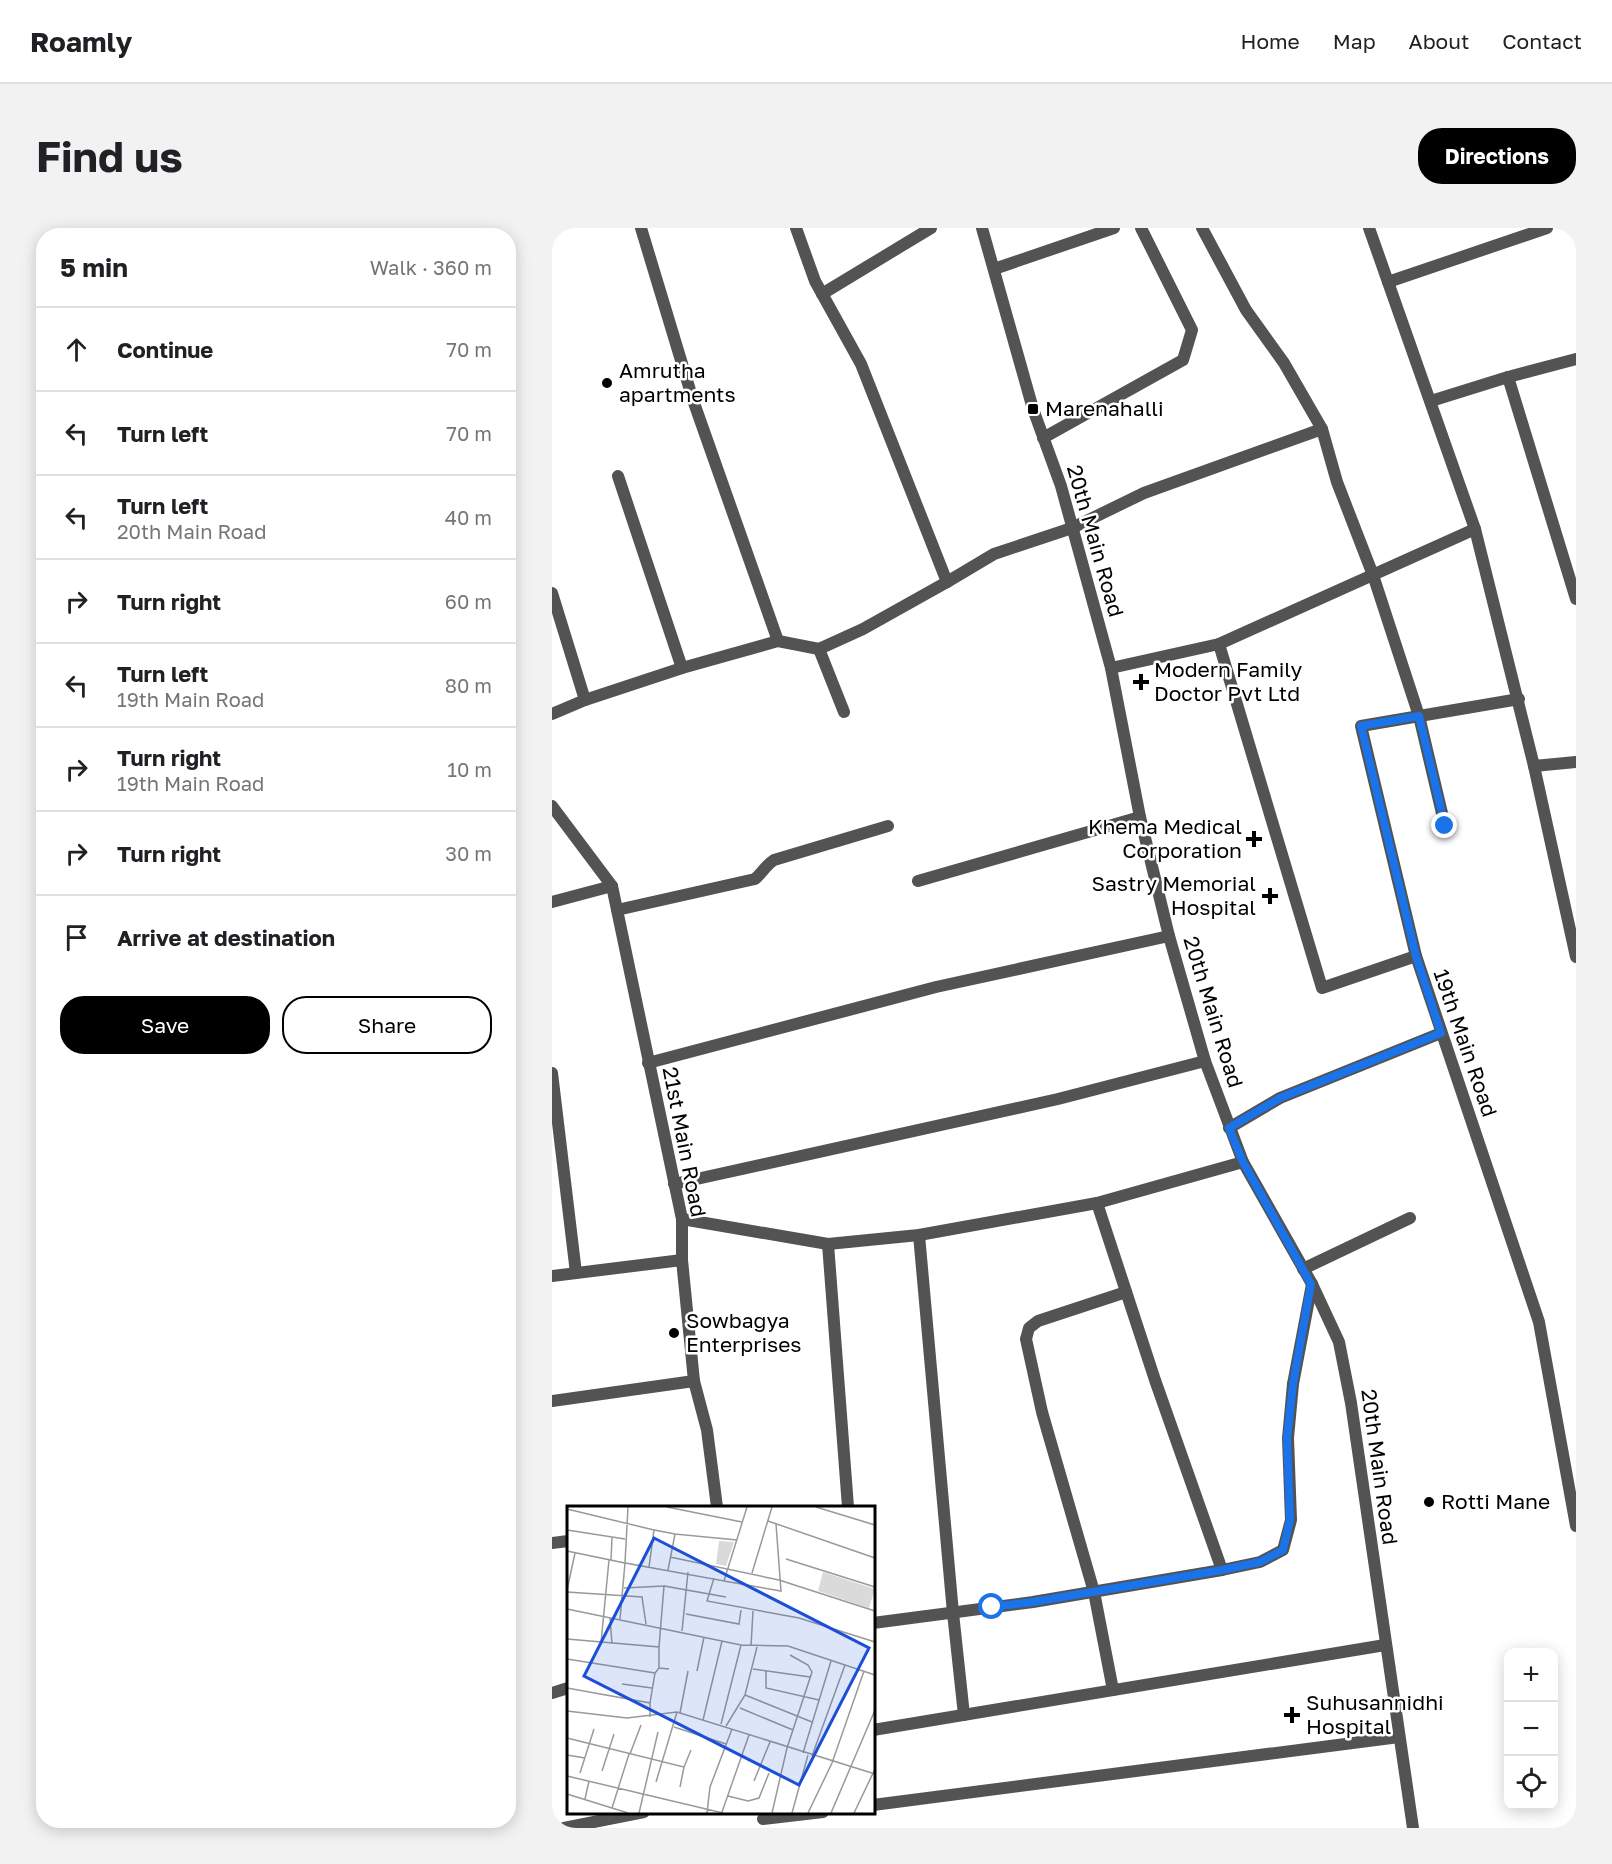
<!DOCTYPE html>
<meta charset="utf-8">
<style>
:root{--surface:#fff;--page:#f2f2f2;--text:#202124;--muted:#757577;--line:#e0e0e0;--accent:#000}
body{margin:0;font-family:"Golos Text",sans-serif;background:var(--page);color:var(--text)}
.controls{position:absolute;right:18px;bottom:18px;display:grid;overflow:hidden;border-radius:12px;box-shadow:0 3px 15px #0003}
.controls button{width:54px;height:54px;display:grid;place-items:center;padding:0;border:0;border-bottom:2px solid var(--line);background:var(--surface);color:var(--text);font:30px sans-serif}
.stop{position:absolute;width:18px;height:18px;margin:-14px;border:4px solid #1a73e8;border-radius:50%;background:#fff}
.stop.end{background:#1a73e8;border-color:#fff;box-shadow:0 2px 6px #0008}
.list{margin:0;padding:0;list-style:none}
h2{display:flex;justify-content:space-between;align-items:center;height:78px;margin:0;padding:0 24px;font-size:26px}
h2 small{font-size:20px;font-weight:400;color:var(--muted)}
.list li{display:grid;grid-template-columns:39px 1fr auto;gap:18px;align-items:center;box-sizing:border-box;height:84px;padding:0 24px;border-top:2px solid var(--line)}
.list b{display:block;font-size:22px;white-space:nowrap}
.list p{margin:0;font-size:20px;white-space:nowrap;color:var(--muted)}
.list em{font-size:20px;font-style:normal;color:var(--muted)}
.actions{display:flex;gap:12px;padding:18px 24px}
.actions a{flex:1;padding:14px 0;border:2px solid var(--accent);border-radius:24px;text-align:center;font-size:21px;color:var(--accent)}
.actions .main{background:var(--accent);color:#fff}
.icon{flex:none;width:33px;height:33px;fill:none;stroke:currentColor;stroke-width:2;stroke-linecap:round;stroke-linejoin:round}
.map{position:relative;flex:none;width:1024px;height:1600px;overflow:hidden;border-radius:24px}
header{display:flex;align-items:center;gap:36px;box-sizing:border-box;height:84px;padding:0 30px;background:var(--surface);border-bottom:2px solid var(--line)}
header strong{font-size:28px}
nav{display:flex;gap:33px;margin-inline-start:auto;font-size:21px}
.intro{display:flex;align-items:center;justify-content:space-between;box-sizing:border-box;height:144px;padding:0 36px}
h1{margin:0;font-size:42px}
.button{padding:15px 27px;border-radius:24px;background:var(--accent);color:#fff;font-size:21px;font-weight:700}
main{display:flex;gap:36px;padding:0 36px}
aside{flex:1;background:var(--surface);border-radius:24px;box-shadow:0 3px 15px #0003}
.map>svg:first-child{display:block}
</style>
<header>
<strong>Roamly</strong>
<nav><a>Home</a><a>Map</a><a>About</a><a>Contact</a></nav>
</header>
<div class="intro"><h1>Find us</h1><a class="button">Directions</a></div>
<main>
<aside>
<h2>5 min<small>Walk · 360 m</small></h2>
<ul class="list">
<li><svg class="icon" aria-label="ahead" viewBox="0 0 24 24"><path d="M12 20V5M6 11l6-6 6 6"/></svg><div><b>Continue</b></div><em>70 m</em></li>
<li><svg class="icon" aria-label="left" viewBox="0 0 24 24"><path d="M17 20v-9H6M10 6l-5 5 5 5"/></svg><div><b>Turn left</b></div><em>70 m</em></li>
<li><svg class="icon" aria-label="left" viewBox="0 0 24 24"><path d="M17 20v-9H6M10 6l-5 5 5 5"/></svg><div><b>Turn left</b><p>20th Main Road</p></div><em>40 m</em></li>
<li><svg class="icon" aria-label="right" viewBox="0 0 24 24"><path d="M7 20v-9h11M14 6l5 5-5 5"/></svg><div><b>Turn right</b></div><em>60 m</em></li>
<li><svg class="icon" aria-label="left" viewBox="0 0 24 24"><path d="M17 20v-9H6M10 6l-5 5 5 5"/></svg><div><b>Turn left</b><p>19th Main Road</p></div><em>80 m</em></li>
<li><svg class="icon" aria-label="right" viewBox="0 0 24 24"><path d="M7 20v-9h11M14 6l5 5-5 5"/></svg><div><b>Turn right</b><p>19th Main Road</p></div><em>10 m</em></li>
<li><svg class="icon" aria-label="right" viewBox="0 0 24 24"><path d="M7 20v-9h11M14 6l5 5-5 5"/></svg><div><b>Turn right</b></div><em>30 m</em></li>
<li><svg class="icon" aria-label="arrive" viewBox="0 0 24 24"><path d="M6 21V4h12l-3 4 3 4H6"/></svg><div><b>Arrive at destination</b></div></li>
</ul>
<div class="actions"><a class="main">Save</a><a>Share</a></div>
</aside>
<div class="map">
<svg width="1024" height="1600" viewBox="0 0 1024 1600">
<rect width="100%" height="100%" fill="#fff"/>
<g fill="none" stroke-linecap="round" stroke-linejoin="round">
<g stroke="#535353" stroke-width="12">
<path d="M751,1041l107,-51"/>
<path d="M741,1156l19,-100"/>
</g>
<g stroke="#535353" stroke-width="12">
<path d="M89,0l52,172 85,241"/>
<path d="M244,0l19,53 46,83 86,218 -84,47 -44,20"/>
<path d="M650,0l44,82 38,53 38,66"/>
<path d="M817,0l106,301 59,237 42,-4"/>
<path d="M442,41l120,-41"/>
<path d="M836,54l159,-54"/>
<path d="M270,66l109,-66"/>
<path d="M956,149l68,222"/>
<path d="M879,173l77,-24 68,-18"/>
<path d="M491,210l140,-78 9,-30 -51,-102"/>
<path d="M66,248l64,192"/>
<path d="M395,354l47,-28 78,-26 72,-35 178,-64 15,53 36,93 46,141 26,110"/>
<path d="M0,365l33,107 -33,14"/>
<path d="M667,416l103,344 94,-32"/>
<path d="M559,440l108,-24 256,-115"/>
<path d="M967,471l-158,27 55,230 123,366 37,204"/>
<path d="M33,472l97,-32 96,-27 41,8 25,63"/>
<path d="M982,538l42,191"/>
<path d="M0,578l60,80 70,333v41l12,121 13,49 10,77"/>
<path d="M366,653l222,-64"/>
<path d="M0,674l60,-16"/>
<path d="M65,682l138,-31c8,-7 11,-14 19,-19l114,-34"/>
<path d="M96,835l288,-76 233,-51"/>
<path d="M0,845l24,200"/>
<path d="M677,900l51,-30 161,-65"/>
<path d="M122,956l384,-85 147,-38"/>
<path d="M545,975l58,177 67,190"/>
<path d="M130,991l146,25 91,-9 178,-32 146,-41"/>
<path d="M367,1007l34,378 11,102"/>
<path d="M276,1016l20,263"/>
<path d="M0,1048l130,-16"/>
<path d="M0,1173l142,-20"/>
<path d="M0,1315l16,-2"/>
<path d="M321,1395l160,-21 189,-32 38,-8 23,-12 8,-30 -3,-82 5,-54"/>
<path d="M561,1462l-19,-98 -52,-180 -16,-73 3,-11 9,-7 88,-29"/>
<path d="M0,1465l16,-5"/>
<path d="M321,1502l512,-85"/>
<path d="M321,1577l526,-68"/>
<path d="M211,1591l60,-7"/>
<path d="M12,1600l80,-16"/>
</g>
<path stroke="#535353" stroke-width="12" d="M430,0l51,181 28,77 50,182 29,149 29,119 36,125 38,101 69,122 27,58 12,61 62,425"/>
</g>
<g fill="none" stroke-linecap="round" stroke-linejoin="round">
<path stroke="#1a73e8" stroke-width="8" d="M440,1379l41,-5 189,-32 38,-8 23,-12 7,-30 -3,-82 6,-54 18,-100 -68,-122 -14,-34 51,-30 161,-65 -25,-77 -55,-230 58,-10 26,110"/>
</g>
<g fill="#000" stroke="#fff" stroke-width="2">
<circle cx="55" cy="155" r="6"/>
<rect x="475" y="175" width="12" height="12" rx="3"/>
<path d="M586 445h6v6h6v6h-6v6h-6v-6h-6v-6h6z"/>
<path d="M699 602h6v6h6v6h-6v6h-6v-6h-6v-6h6z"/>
<path d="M715 659h6v6h6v6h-6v6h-6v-6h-6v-6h6z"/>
<circle cx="122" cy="1105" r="6"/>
<circle cx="877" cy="1274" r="6"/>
<path d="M737 1478h6v6h6v6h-6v6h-6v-6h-6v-6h6z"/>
</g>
<g text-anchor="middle" stroke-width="5" stroke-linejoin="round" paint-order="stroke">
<g font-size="21" fill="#000" stroke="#fff" text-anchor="start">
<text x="67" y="150">Amrutha<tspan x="67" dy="24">apartments</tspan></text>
<text x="493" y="188">Marenahalli</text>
<text x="602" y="449">Modern Family<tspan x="602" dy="24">Doctor Pvt Ltd</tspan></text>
<text x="690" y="606" text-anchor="end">Khema Medical<tspan x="690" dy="24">Corporation</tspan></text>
<text x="704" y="663" text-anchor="end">Sastry Memorial<tspan x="704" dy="24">Hospital</tspan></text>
<text x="134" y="1100">Sowbagya<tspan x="134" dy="24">Enterprises</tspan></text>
<text x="889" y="1281">Rotti Mane</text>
<text x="754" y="1482">Suhusannidhi<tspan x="754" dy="24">Hospital</tspan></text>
</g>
<g font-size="21" fill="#000" stroke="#fff">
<text transform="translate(543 313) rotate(74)" y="7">20th Main Road</text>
<text transform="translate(661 784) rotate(73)" y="7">20th Main Road</text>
<text transform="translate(913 815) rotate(71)" y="7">19th Main Road</text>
<text transform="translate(132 914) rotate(79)" y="7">21st Main Road</text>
<text transform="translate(827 1239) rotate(82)" y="7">20th Main Road</text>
</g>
</g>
<g transform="translate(15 1278)">
<rect width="308" height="308" fill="#fff"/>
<path d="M152,35l15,1 -8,24 -10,-2zM256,66l52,17 -6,19 -51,-17z" fill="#dadada"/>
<path fill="none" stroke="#999" stroke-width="1.5" d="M100,1l75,15M249,1l59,18M0,3l87,21M201,15l107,37M0,24l58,9M0,45l58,12 3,-56M103,51l109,23 96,31M219,53l89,28M44,54l1,-22M82,61l5,-37 21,4M101,64l7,-36 62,6M185,67l20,-66M147,72l-7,23 92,17 76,24M157,75l57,10 -5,-67M57,82l40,-2M0,84l8,-37M0,86l75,5 4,27M0,103l174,36 47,1 87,29M119,108l53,10 2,-14M43,111l2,27M53,113l5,-56 99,18 23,-74M115,125l6,-59M0,133l92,8v21M34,137l8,-83M184,140l2,-35M92,141l5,-61 62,11M0,153l88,14M186,163l57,8M130,165l7,-34M199,165v17l53,12M55,178l30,4M0,182l83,15v14M178,189l67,27M83,197l5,-30 4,-5 10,1M173,202l53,22M0,205l60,7 50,-6 198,62M113,207l8,-42M136,214l19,-79M154,218l20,-79M159,220l19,-31 12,-48M107,221l52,17M0,232l117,29 -4,20M236,247l28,-92M63,248l11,-29M0,249l18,3M245,250l33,-91M117,261l7,-17M35,265l12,-37M13,267l14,-44M0,270l156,37M187,275l16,-39M89,276l21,-70M0,288l61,19M161,290l20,5 11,-3 10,-25M18,293l4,-18M45,302l17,-54M155,306l27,-77M72,307l19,-81M140,307l3,-26 22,-58M205,307l15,-65 25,-76 -4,-7 -18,-10M225,307l16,-58M241,307l24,-50 32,-92M264,307l44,-103M287,307l21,-44"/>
<path fill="#1d4ed8" fill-opacity="0.15" stroke="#1d4ed8" stroke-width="3" d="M87,32l215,110 -70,137 -215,-109z"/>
<rect width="308" height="308" fill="none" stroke="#000" stroke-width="3"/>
</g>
</svg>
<div class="controls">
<button>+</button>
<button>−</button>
<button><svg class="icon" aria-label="locate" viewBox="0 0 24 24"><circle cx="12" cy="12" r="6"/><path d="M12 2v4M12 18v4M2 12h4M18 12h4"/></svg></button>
</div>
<div class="stop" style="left:440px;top:1379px"></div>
<div class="stop end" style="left:893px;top:598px"></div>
</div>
</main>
